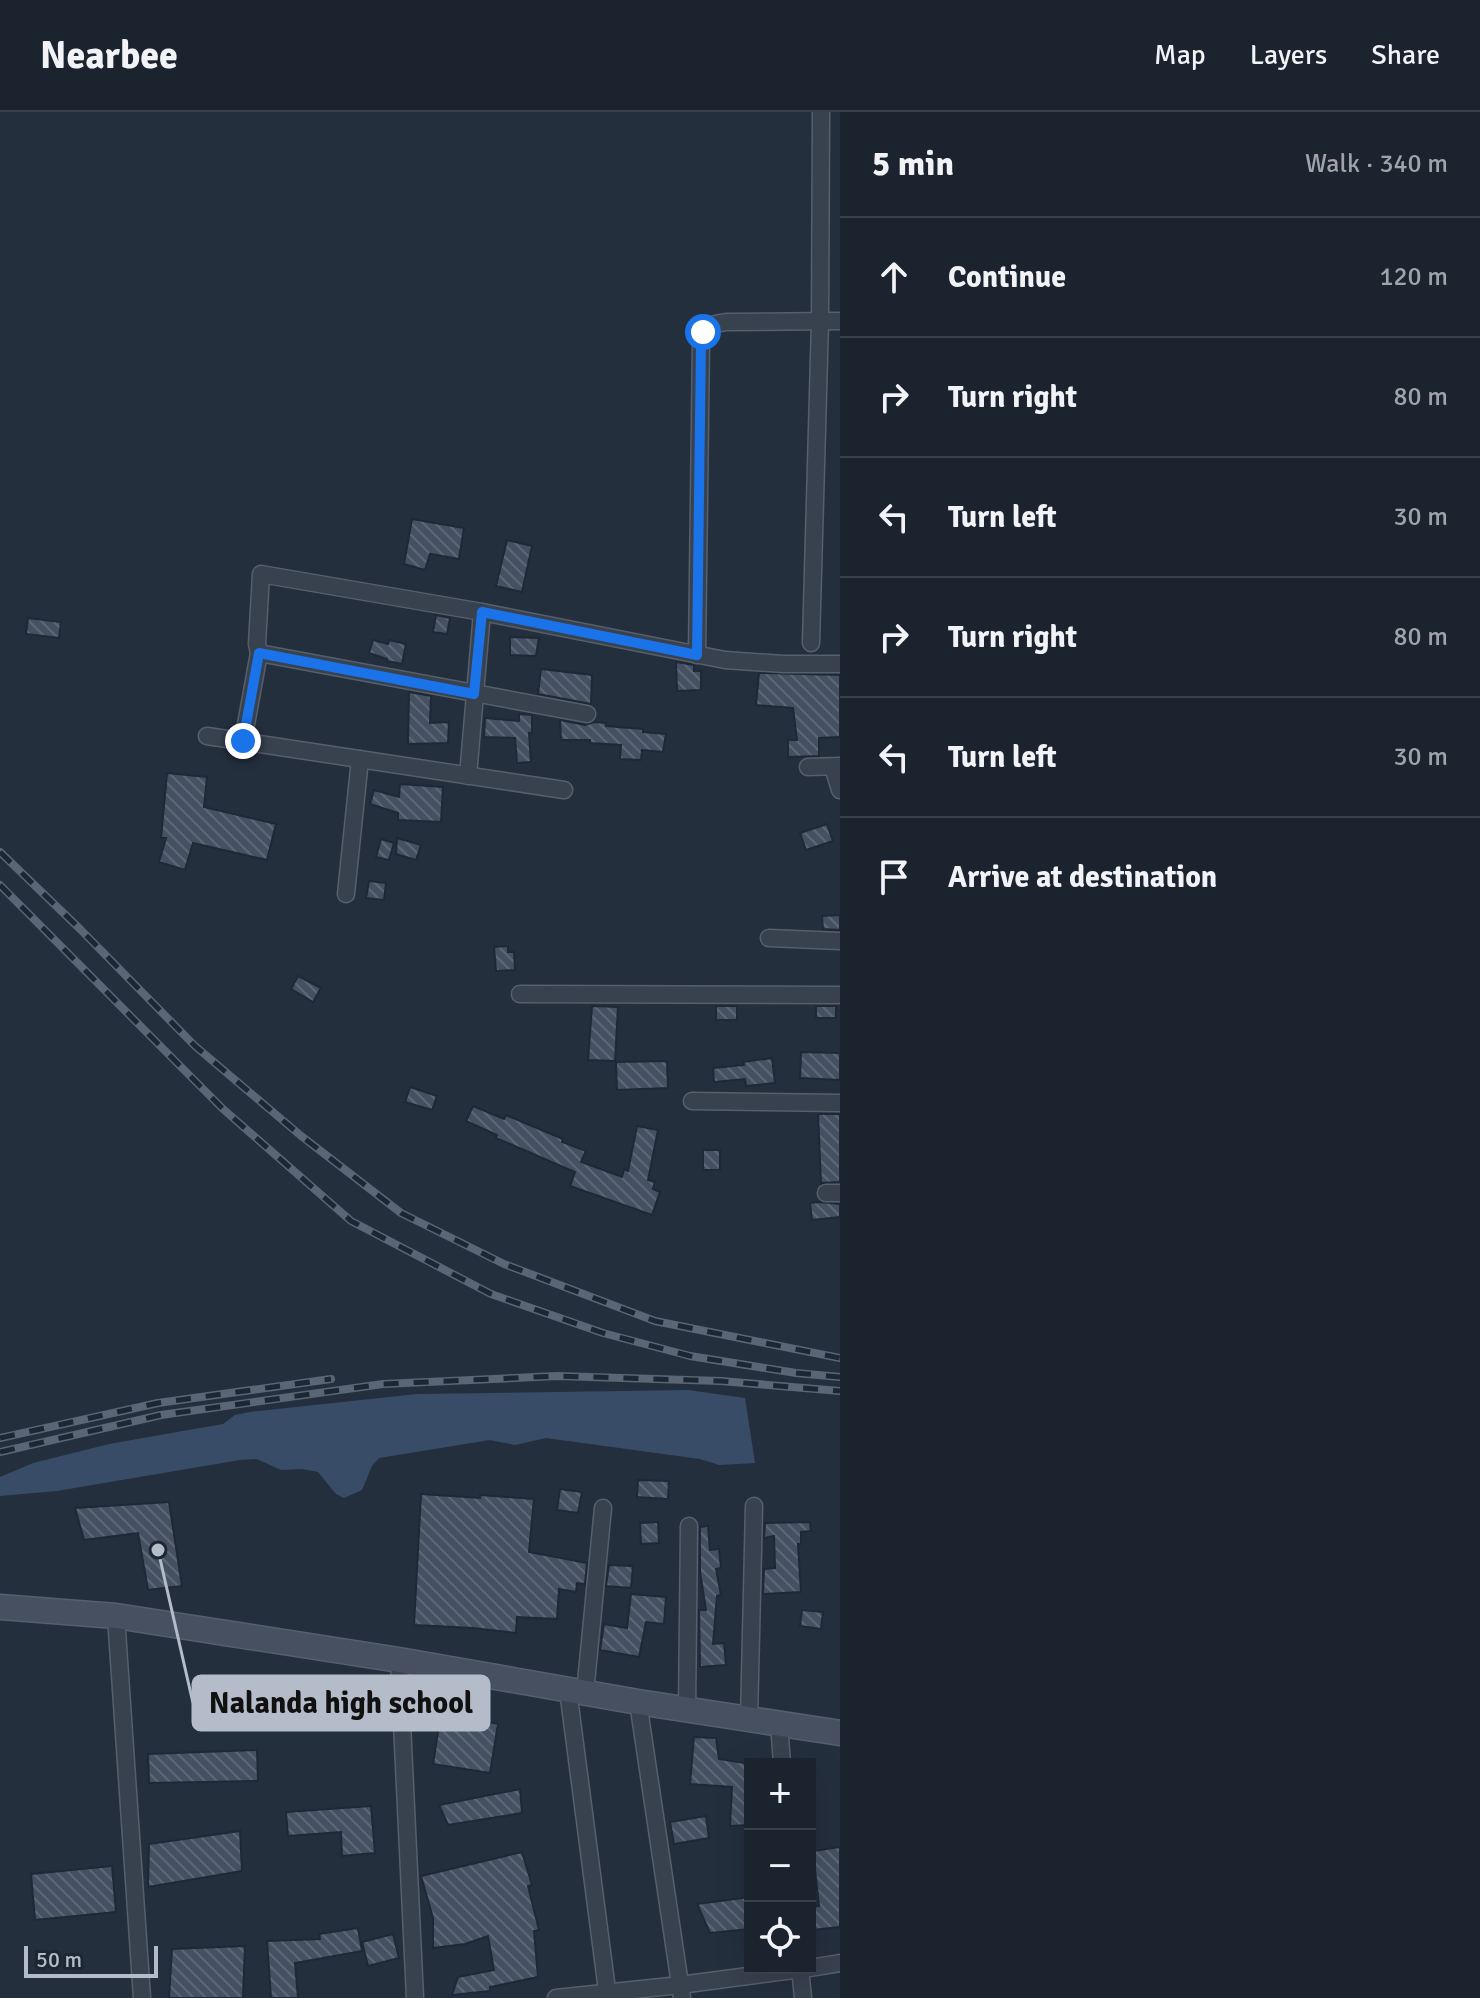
<!DOCTYPE html>
<meta charset="utf-8">
<style>
:root{--surface:#1b232e;--page:#242b36;--text:#f1f3f6;--muted:#a0a4aa;--line:#39404a}
body{margin:0;font-family:Signika,sans-serif;background:var(--page);color:var(--text)}
.controls{position:absolute;right:24px;bottom:24px;display:grid;overflow:hidden;border-radius:0px;box-shadow:0 8px 32px #0002}
.controls button{width:72px;height:72px;display:grid;place-items:center;padding:0;border:0;border-bottom:2px solid var(--line);background:var(--surface);color:var(--text);font:40px sans-serif}
.scale{position:absolute;left:24px;bottom:20px;width:134px;box-sizing:border-box;padding-left:8px;border:4px solid #b4bcc9;border-top:0;font-size:22px;line-height:28px;white-space:nowrap;color:#b4bcc9;-webkit-text-stroke:6px #1d2633;paint-order:stroke}
.stop{position:absolute;width:24px;height:24px;margin:-18px;border:6px solid #1a73e8;border-radius:50%;background:#fff}
.stop.end{background:#1a73e8;border-color:#fff;box-shadow:0 2px 8px #0008}
.list{margin:0;padding:0;list-style:none}
h2{display:flex;justify-content:space-between;align-items:center;height:104px;margin:0;padding:0 32px;font-size:34px}
h2 small{font-size:26px;font-weight:400;color:var(--muted)}
.list li{display:grid;grid-template-columns:52px 1fr auto;gap:24px;align-items:center;box-sizing:border-box;height:120px;padding:0 32px;border-top:2px solid var(--line)}
.list b{display:block;font-size:30px;white-space:nowrap}
.list em{font-size:26px;font-style:normal;color:var(--muted)}
.icon{flex:none;width:44px;height:44px;fill:none;stroke:currentColor;stroke-width:2;stroke-linecap:round;stroke-linejoin:round}
.map{position:relative;flex:none;width:840px;height:1886px;overflow:hidden}
header{display:flex;align-items:center;gap:48px;box-sizing:border-box;height:112px;padding:0 40px;background:var(--surface);border-bottom:2px solid var(--line)}
header strong{font-size:38px}
nav{display:flex;gap:44px;margin-inline-start:auto;font-size:28px}
main{display:flex}
aside{flex:1;background:var(--surface)}
.map>svg:first-child{display:block}
</style>
<header>
<strong>Nearbee</strong>
<nav><a>Map</a><a>Layers</a><a>Share</a></nav>
</header>
<main>
<div class="map">
<svg width="840" height="1886" viewBox="0 0 840 1886">
<defs>
<pattern id="building-back-hatch" width="6" height="6" patternUnits="userSpaceOnUse" patternTransform="scale(2)"><rect width="6" height="6" fill="#455162"/><path d="M-1 5l2 2M0 0l6 6M5-1l2 2" fill="none" stroke="#5d6877"/></pattern>
</defs>
<rect width="100%" height="100%" fill="#242f3e"/>
<path fill="#394c67" d="M688,1278l57,8 10,65 -36,2 -19,-6 -154,-21 -31,7 -25,-5 -111,18 -7,8 -10,24 -18,8 -8,-4 -18,-22 -16,-3 -21,1 -24,-11 -17,1 -183,31 -57,5v-19l33,-14 76,-19 114,-20 12,-9 15,-3 167,-18z"/>
<g fill="url(#building-back-hatch)" stroke="#1f2835" stroke-width="2">
<path d="M412,407l52,9 -5,31 -29,-5 -5,16 -21,-6z"/>
<path d="M507,428l25,6 -10,46 -26,-6z"/>
<path d="M436,503l14,3 -3,16 -14,-2z"/>
<path d="M28,506l33,4 -2,16 -33,-4z"/>
<path d="M510,525l29,1 -3,18 -26,-1z"/>
<path d="M373,528l15,4 1,-4 17,4 -4,20 -15,-3v-2l-18,-6z"/>
<path d="M676,550l18,3v6h7v19l-24,1z"/>
<path d="M541,557l51,6 -1,29 -53,-10z"/>
<path d="M759,561l81,2v62l-21,1v18l-31,1v-17h9l-4,-32 -37,-3z"/>
<path d="M409,580l22,4 -1,27 19,-1 -1,21 -40,1z"/>
<path d="M519,602l13,1v18h-3l2,29 -14,1 -2,-25 -31,-1 1,-19 34,3z"/>
<path d="M560,608l25,5 9,-3 12,1v3l37,3v3l23,2 -3,18 -21,-2 -1,10 -21,-1 1,-14 -31,-2v-3h-29z"/>
<path d="M167,661l40,4 -3,30 72,17 -9,36 -74,-17 -8,27 -26,-8 7,-24h-5z"/>
<path d="M400,672l43,3 -2,35 -43,-2v-7l-28,-9 4,-14 25,7z"/>
<path d="M827,712l6,17 -27,9 -6,-17z"/>
<path d="M397,726l24,7 -5,15 -20,-6z"/>
<path d="M381,727l13,4 -5,17 -13,-3z"/>
<path d="M369,769l17,2 -2,17 -18,-2z"/>
<path d="M840,803v15l-17,-1 -1,-13z"/>
<path d="M508,834v6h6l1,18 -19,1 -2,-24z"/>
<path d="M298,864l23,12 -8,14 -22,-13z"/>
<path d="M592,894l26,1 -3,54 -27,-1z"/>
<rect x="716" y="894" width="21" height="14"/>
<rect x="816" y="894" width="20" height="12"/>
<path d="M801,940l39,1v27l-40,-2z"/>
<path d="M772,946l3,25 -29,3 -1,-7 -31,3 -1,-14 31,-3 -1,-3z"/>
<path d="M667,949l1,27 -51,2 -1,-28z"/>
<path d="M410,975l27,9 -5,14 -27,-8z"/>
<path d="M473,994l31,13 2,-4 57,24 -1,3 24,9 -5,11 41,15 2,-8 4,2 9,-45 21,4 -10,50 7,2 -2,7 7,3 -8,23 -82,-29 5,-14 -79,-34 1,-3 -31,-14z"/>
<path d="M818,1002h22v68l-19,1z"/>
<rect x="703" y="1038" width="17" height="20"/>
<path d="M820,1090l20,2v13l-28,3 -2,-17z"/>
<path d="M638,1368l31,1 -1,18 -31,-2z"/>
<path d="M560,1377l22,3 -4,21 -21,-3z"/>
<path d="M421,1382l59,4v-3l54,4 -5,53 58,11 -2,21 -8,-1 -1,9 -17,-3 -2,30 -40,-2 -1,16 -43,-5 -59,-3z"/>
<path d="M169,1390l13,84 -34,4 -10,-57 -54,7 -9,-32z"/>
<path d="M658,1410l1,21 -18,1 -1,-21z"/>
<path d="M810,1410l1,9 -10,1v12h-3l3,48 -38,2 1,-25 11,-1 -1,-32 -10,2 1,-15z"/>
<path d="M708,1414l2,24 9,-1 2,19 -5,1 5,26 -4,1 -4,48 11,-1 2,22 -26,2 -1,-57h7l-6,-38v-45z"/>
<path d="M609,1453l24,1 -2,22 -25,-2z"/>
<path d="M631,1482l35,3 -2,27 -18,-2 -7,35 -39,-7 4,-26 23,4z"/>
<path d="M802,1498l21,2 -2,17 -21,-3z"/>
<path d="M441,1600l57,12 -8,49 -57,-9z"/>
<path d="M694,1625l22,1 3,21 32,5 -6,30 5,1v30l-20,1 2,-39 -42,-3z"/>
<path d="M257,1638l1,31 -109,2 -1,-29z"/>
<path d="M520,1677l2,24 -74,12 -9,-20z"/>
<path d="M371,1694l4,47 -33,3 -1,-24 -53,4 -2,-24z"/>
<path d="M706,1704l3,22 -35,6 -4,-22z"/>
<path d="M240,1719l2,40 -94,16 1,-43z"/>
<path d="M840,1735v80l-28,3 -2,-23 9,-1 -6,-55z"/>
<path d="M522,1740l10,33 -4,1 11,44 -5,1 4,46 -48,10v4l-38,4 6,-18 36,-7 -6,-34 -23,8 -32,4v-30l-12,-42z"/>
<path d="M112,1754l4,46 -81,8 -4,-46z"/>
<path d="M750,1785v32l-40,4 -13,-29z"/>
<path d="M358,1816l4,23 -67,12 3,35h-27l-4,-57 53,-2 -1,-5z"/>
<path d="M393,1822l6,24 -31,8 -6,-24z"/>
<path d="M245,1834l-2,52h-74l3,-49z"/>
</g>
<g fill="none" stroke-linecap="round" stroke-linejoin="round">
<g stroke="#565f6c" stroke-width="19">
<g id="street">
<path d="M811,531l9,-321 1,-210"/>
<path d="M697,543l4,-314c3,-17 10,-16 25,-19l114,-1"/>
<path d="M587,602l-328,-61 -2,-9 4,-70 221,38 243,48 58,4h57"/>
<path d="M207,624l357,54"/>
<path d="M243,629l16,-88"/>
<path d="M808,655l32,-1"/>
<path d="M833,655l7,23"/>
<path d="M468,664l14,-164"/>
<path d="M346,782l14,-135"/>
<path d="M769,826l71,3"/>
<path d="M520,882l320,1"/>
<path d="M692,989l148,2"/>
<path d="M826,1081h14"/>
<path d="M116,1504l26,382"/>
<path d="M399,1548l16,338"/>
<path d="M568,1578l40,308"/>
<path d="M585,1581l18,-185"/>
<path d="M638,1590l44,296"/>
<path d="M687,1598l2,-184"/>
<path d="M749,1607l5,-213"/>
<path d="M779,1611l3,41"/>
<path d="M800,1856l3,30"/>
<path d="M810,1856l30,-5"/>
<path d="M556,1886l124,-13 129,-17"/>
</g>
</g>
<g stroke="#565f6c" stroke-width="27">
<path id="secondary" d="M0,1495l116,9 283,44 239,42 202,31"/>
</g>
<use href="#street" stroke="#38414e" stroke-width="16"/>
<use href="#secondary" stroke="#465061" stroke-width="24"/>
<g stroke="#5a6575" stroke-width="8">
<g id="rail">
<path d="M0,740l80,77 115,117 105,89 101,78 103,51 151,57 185,37"/>
<path d="M0,773l223,224 128,112 140,73 112,39 87,23 106,17 44,4"/>
<path d="M0,1326l158,-35 173,-24"/>
<path d="M0,1340l161,-37 222,-31 174,-8 164,5 119,10"/>
</g>
</g>
<use href="#rail" stroke="#1d2633" stroke-width="5" stroke-dasharray="15" stroke-linecap="butt"/>
</g>
<g fill="none" stroke-linecap="round" stroke-linejoin="round">
<path stroke="#1a73e8" stroke-width="10" d="M243,629l16,-88 215,41 8,-82 215,43 4,-314 2,-9"/>
</g>
<path fill="none" stroke="#b4bcc9" stroke-width="3" d="M158 1438L193 1591"/>
<circle fill="#b4bcc9" stroke="#1d2633" stroke-width="3" cx="158" cy="1438" r="8"/>
<rect fill="#b4bcc9" stroke="#b4bcc9" stroke-width="3" x="193" y="1564" width="296" height="54" rx="8"/>
<g font-size="30" text-anchor="middle" font-weight="bold" fill="#111">
<text x="341" y="1601">Nalanda high school</text>
</g>
</svg>
<div class="controls">
<button>+</button>
<button>−</button>
<button><svg class="icon" aria-label="locate" viewBox="0 0 24 24"><circle cx="12" cy="12" r="6"/><path d="M12 2v4M12 18v4M2 12h4M18 12h4"/></svg></button>
</div>
<div class="scale">50 m</div>
<div class="stop" style="left:703px;top:220px"></div>
<div class="stop end" style="left:243px;top:629px"></div>
</div>
<aside>
<h2>5 min<small>Walk · 340 m</small></h2>
<ul class="list">
<li><svg class="icon" aria-label="ahead" viewBox="0 0 24 24"><path d="M12 20V5M6 11l6-6 6 6"/></svg><div><b>Continue</b></div><em>120 m</em></li>
<li><svg class="icon" aria-label="right" viewBox="0 0 24 24"><path d="M7 20v-9h11M14 6l5 5-5 5"/></svg><div><b>Turn right</b></div><em>80 m</em></li>
<li><svg class="icon" aria-label="left" viewBox="0 0 24 24"><path d="M17 20v-9H6M10 6l-5 5 5 5"/></svg><div><b>Turn left</b></div><em>30 m</em></li>
<li><svg class="icon" aria-label="right" viewBox="0 0 24 24"><path d="M7 20v-9h11M14 6l5 5-5 5"/></svg><div><b>Turn right</b></div><em>80 m</em></li>
<li><svg class="icon" aria-label="left" viewBox="0 0 24 24"><path d="M17 20v-9H6M10 6l-5 5 5 5"/></svg><div><b>Turn left</b></div><em>30 m</em></li>
<li><svg class="icon" aria-label="arrive" viewBox="0 0 24 24"><path d="M6 21V4h12l-3 4 3 4H6"/></svg><div><b>Arrive at destination</b></div></li>
</ul>
</aside>
</main>
